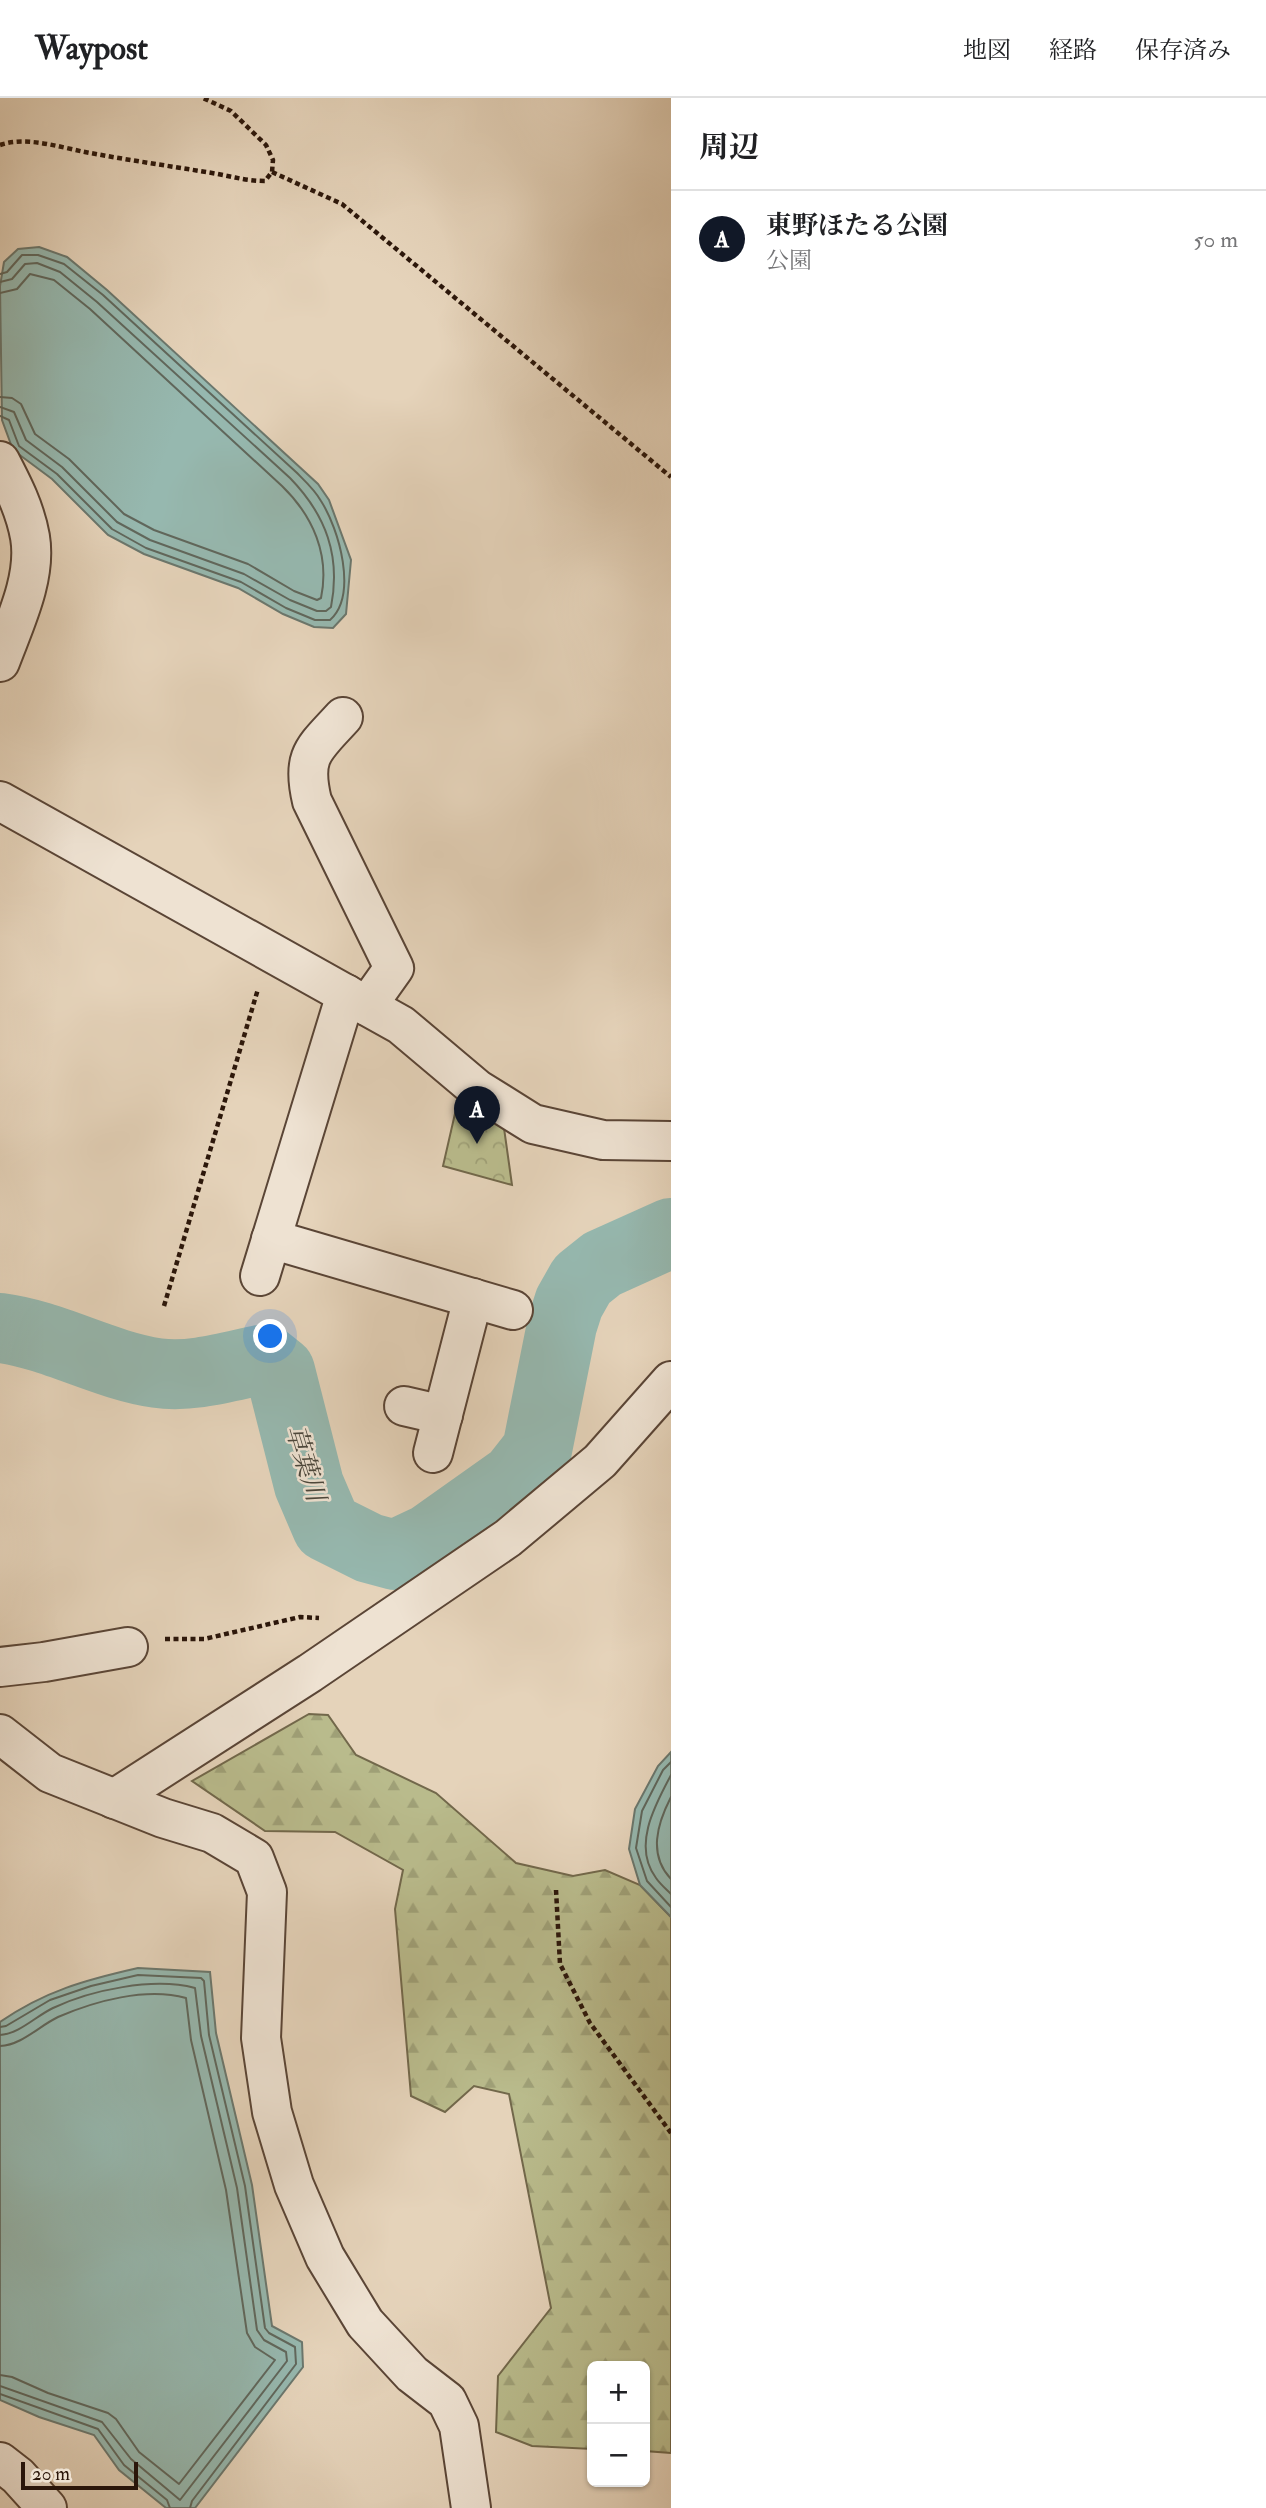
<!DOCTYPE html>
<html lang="ja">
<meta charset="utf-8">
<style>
:root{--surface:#fff;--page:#f2f2f2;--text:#202124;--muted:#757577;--line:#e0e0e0;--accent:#111827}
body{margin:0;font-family:"IM FELL Double Pica","Noto Serif JP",serif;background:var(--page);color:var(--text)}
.controls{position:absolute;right:21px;bottom:21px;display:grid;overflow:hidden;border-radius:10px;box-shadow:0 2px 5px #0004}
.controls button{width:63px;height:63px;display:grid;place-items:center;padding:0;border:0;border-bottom:2px solid var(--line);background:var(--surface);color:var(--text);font:35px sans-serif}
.scale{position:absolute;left:21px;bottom:18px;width:117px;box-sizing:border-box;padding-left:7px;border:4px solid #2b160a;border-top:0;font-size:19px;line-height:24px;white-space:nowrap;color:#2b160a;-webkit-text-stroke:5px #eee2d2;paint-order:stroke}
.you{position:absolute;left:271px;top:1239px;width:24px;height:24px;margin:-18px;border:5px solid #fff;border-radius:50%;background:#1a73e8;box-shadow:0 0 0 10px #1a73e833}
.badge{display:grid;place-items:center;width:46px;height:46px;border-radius:50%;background:var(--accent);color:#fff;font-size:23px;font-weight:700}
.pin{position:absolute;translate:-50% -58px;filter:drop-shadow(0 2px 4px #0008)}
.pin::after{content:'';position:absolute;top:37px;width:24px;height:21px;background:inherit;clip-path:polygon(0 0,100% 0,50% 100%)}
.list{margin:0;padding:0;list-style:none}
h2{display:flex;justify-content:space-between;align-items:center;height:91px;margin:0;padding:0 28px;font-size:30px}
h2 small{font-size:23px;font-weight:400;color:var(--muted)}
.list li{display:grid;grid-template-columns:46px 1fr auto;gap:21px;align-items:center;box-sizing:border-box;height:98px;padding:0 28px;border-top:2px solid var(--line)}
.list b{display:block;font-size:26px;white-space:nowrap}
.list p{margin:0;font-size:23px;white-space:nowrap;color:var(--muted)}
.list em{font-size:23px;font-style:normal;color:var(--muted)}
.map{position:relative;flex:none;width:671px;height:2410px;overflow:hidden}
header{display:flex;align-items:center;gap:42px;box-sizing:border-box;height:98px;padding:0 35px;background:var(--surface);border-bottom:2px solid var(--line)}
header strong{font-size:33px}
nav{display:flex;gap:38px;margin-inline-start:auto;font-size:24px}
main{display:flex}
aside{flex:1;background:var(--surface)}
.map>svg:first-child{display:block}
</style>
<header>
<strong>Waypost</strong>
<nav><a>地図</a><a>経路</a><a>保存済み</a></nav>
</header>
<main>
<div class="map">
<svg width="671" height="2410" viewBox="0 0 671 2410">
<defs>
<pattern id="forest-firs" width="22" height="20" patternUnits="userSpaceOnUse" patternTransform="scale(1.75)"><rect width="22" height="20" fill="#b9bb8c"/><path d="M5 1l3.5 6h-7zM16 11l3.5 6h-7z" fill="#9fa077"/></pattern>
<pattern id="park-crowns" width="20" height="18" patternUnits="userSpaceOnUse" patternTransform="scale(1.75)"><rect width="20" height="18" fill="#b9bb8c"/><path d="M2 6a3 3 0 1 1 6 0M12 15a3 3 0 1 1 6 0" fill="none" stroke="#9fa077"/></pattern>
</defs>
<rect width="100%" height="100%" fill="#e5d3ba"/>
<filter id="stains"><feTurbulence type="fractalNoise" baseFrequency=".00286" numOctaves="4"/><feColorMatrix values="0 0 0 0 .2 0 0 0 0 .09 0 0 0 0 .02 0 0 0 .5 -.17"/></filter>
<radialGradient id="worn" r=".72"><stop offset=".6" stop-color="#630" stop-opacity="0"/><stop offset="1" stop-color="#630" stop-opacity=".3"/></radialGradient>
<path fill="url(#forest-firs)" stroke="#72684b" stroke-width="2" d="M309,1616l19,1 28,40 80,38 80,70 57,13 32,-6 35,15 31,32v536l-26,-2v-85h-53v83l-60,-3 -36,-14 2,-56 53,-68 -42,-214 -35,-8 -29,26 -34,-16 -16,-187 8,-39 -68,-38 -70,-1 -73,-50z"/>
<path fill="url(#park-crowns)" stroke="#72684b" stroke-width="2" d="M459,998l44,25 9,64 -69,-19z"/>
<g fill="#96b8af" stroke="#6b776d" stroke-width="2">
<path d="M39,149l28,10 40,33 211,194 11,16 22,60 -5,54 -13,14 -19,-1 -31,-13 -45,-26 -94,-34 -36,-19 -56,-56 -39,-29 -11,-30 -2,-134 4,-24 14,-13z"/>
<path d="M671,1654v165l-31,-32 -11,-36 6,-40 23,-43z"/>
<path d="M138,1870l72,4 6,61 36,152 20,141 30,16 1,25 -108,141h-29l-47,-38 -25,-35 -55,-18 -39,-17v-378c45,-31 85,-42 138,-54z"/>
</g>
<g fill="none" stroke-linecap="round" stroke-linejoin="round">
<g stroke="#60675c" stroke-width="2">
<path d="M0,176l7,-2 15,-17h16l26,9 39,31 193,177c9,9 19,18 25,29 18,28 37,94 9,119h-15l-29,-12 -45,-26 -95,-34 -34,-19 -55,-55 -38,-28 -10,-26 -9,-4"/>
<path d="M0,184l12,-3 13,-15 12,-1 23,9 37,30 193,176c36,37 51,78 41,129l-5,4h-9l-27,-11 -46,-26 -94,-34 -33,-18 -55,-55 -36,-27 -12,-28 -14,-5"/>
<path d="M0,195l17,-4 13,-15 24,6 36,29 192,177c31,30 48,69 39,112l-4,2 -23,-9 -46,-27 -94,-34 -30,-16 -55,-55 -34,-25 -14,-30 -9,-6 -12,-1"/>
<path d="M671,1664l-8,8 -21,41 -6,37 11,33 24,26"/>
<path d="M671,1677c-16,30 -39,71 -15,103 4,6 10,11 15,16"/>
<path d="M671,1699c-14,27 -23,58 0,82"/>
<path d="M0,1929l6,-1 44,-26 41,-14 47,-11 63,3 3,3 5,54 36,151 20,142 4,5 26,14 1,17 -104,137 -2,7"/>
<path d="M0,1937c19,-1 36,-19 53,-27 38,-18 100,-31 142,-20l6,48 36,152 20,142 7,10 22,12 1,9 -107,139 -49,-41 -29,-37 -102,-36"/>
<path d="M0,1948c22,-1 39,-20 58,-29 37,-16 88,-30 128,-19l5,42 35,150 21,143 8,14 20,13 -96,124 -40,-32 -23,-33 -8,-6 -60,-20 -36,-16 -12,-2"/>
<path d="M0,2296l98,35 26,36 43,35 3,8"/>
</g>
<path stroke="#96b8af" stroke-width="70" d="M0,1230c54,7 103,37 157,45 36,5 73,-7 108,-14l15,12 29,114 18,42 42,21 26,7 34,-16 86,-61 22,-28 25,-125 7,-22 13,-23 20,-16 69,-31"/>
<g stroke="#5a4536" stroke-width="42">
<g id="minor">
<path d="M0,363c13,25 25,48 30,76 7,41 -16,87 -30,125"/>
<path d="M343,619c-29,32 -42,38 -31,84l82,167 -27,38"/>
<path d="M0,703l401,224 76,64 56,35 70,16 68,1"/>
<path d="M271,1141l242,71"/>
<path d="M260,1178l86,-282"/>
<path d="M404,1308l39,9"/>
<path d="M433,1355l40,-155"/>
<path d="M0,1569l44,-5 84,-15"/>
<path d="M0,1636l50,39 113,45 49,15 42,25 13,34 -6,146 11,74 22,73 31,72 40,66 47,51 35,27 12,25 12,82"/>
<path d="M114,1701l196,-126 198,-135 92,-77 71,-80"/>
<path d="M0,2364l18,14 29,32"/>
</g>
</g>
<g stroke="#2b160a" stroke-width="4.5" stroke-dasharray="5 3.5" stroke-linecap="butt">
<path d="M0,47c26,-9 59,2 85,7 42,8 85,14 127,21 18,3 34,8 53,8l7,-9 1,-12 -7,-15 -35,-34 -28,-13"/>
<path d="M272,74l70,32 329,273"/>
<path d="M164,1208l94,-317"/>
<path d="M165,1541h39l96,-22 19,1"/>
<path d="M556,1792l4,74 30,59 81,110"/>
</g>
<use href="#minor" stroke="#eee2d2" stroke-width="38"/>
</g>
<g text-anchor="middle" stroke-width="5" stroke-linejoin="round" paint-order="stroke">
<g font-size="26" font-style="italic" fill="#4b473c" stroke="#eee2d2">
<text transform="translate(306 1365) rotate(73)" y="9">草葉川</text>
</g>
</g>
<rect width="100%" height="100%" filter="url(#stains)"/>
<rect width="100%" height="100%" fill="url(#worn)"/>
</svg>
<div class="controls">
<button>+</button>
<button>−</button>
</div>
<div class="scale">20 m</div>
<div class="you"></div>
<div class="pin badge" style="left:477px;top:1046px">A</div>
</div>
<aside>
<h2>周辺<small></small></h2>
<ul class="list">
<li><span class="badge">A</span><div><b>東野ほたる公園</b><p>公園</p></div><em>50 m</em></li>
</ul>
</aside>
</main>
